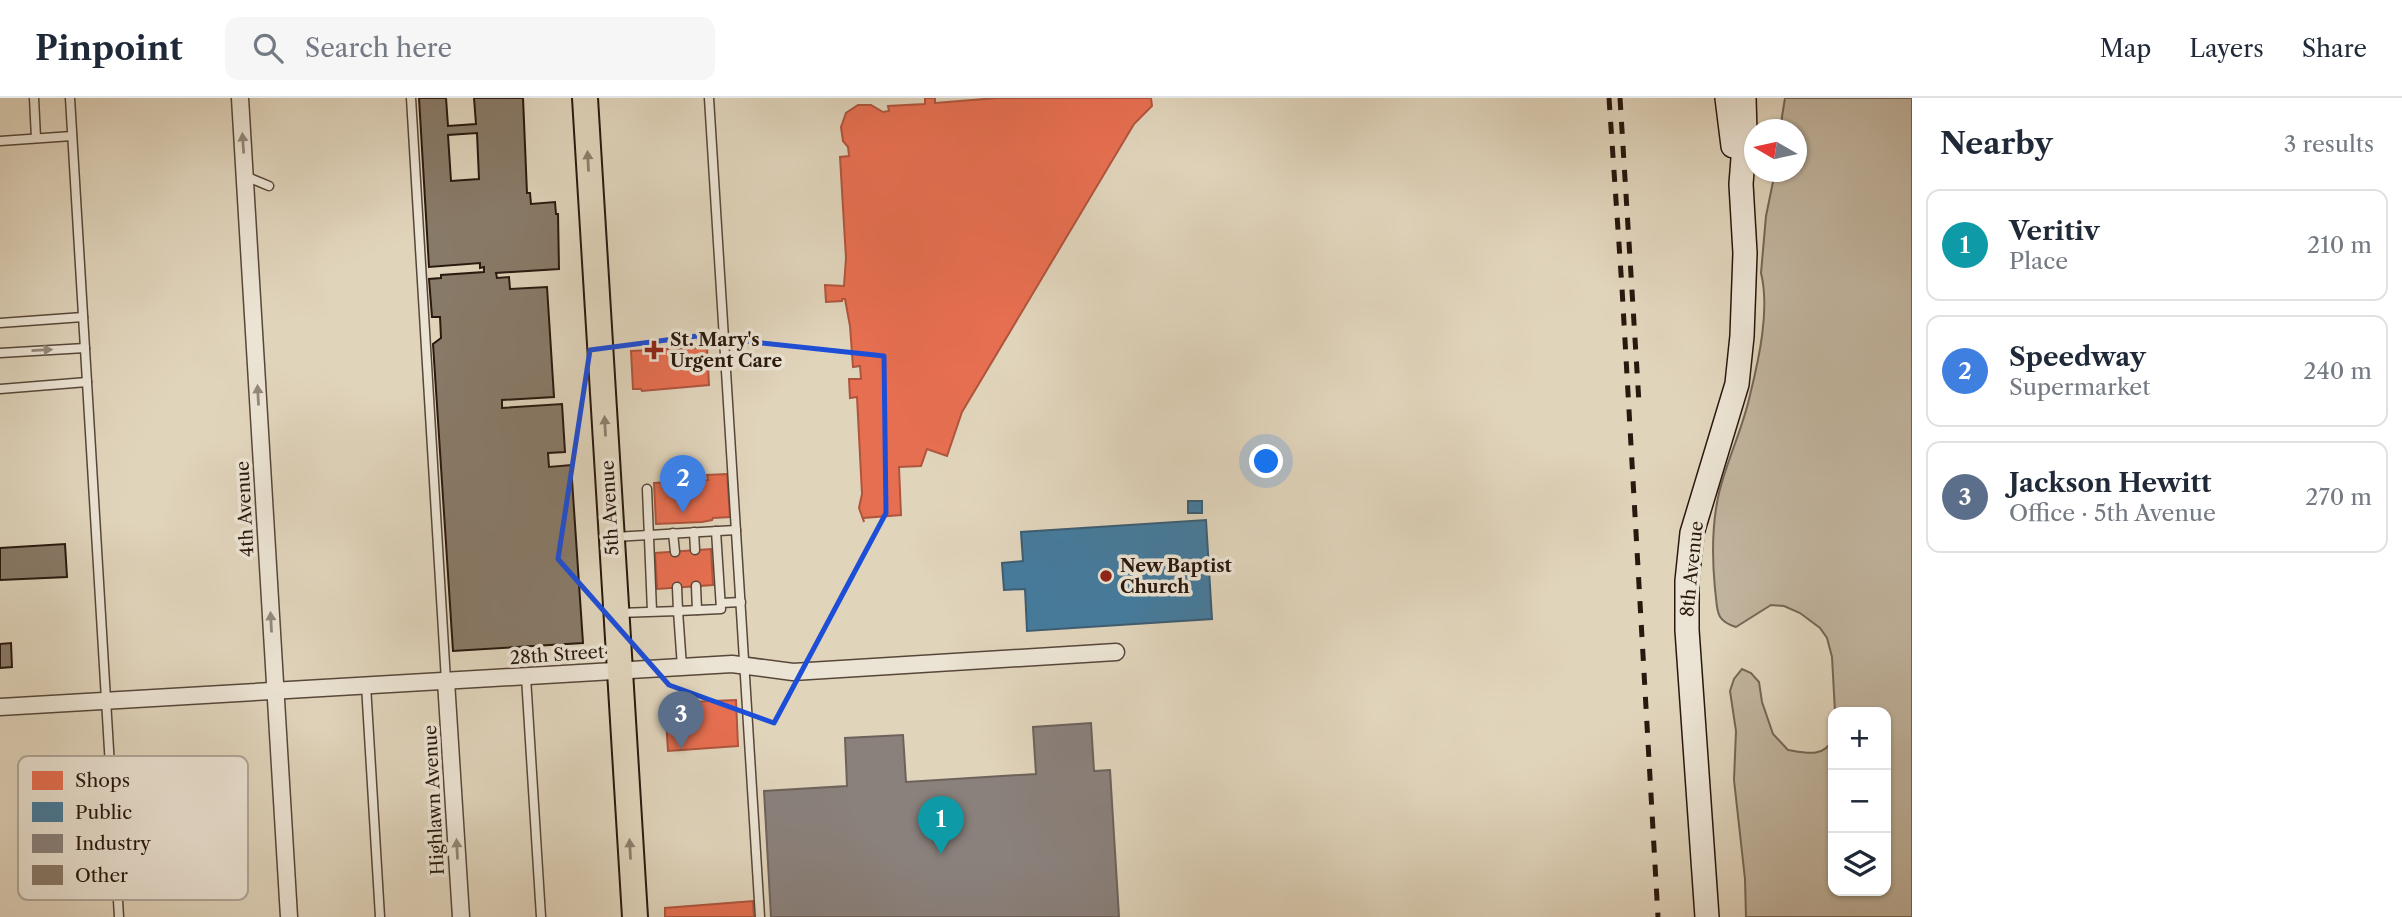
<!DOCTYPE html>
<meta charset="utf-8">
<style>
:root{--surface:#fff;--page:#f6f6f7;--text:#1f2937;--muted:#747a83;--line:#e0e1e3;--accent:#8f2418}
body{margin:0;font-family:"Libre Caslon Text",serif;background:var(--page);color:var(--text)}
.controls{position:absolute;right:21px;bottom:21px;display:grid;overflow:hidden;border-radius:14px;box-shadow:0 2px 5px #0004}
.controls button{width:63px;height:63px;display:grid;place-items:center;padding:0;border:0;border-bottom:2px solid var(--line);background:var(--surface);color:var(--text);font:35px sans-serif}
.compass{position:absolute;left:1744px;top:21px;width:63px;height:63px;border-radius:50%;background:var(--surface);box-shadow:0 2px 5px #0004;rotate:279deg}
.you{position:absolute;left:1267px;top:364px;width:24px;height:24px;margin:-18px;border:5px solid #fff;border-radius:50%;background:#1a73e8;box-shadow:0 0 0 10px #1a73e833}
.badge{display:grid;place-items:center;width:46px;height:46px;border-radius:50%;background:var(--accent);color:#fff;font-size:23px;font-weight:700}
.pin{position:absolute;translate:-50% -58px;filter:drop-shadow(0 2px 4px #0008)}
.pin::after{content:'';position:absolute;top:37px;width:24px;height:21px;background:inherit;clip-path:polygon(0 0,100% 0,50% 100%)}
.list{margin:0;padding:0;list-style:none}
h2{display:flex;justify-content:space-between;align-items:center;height:91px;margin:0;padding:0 28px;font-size:30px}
h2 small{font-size:23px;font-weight:400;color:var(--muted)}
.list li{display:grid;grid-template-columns:46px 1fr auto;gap:21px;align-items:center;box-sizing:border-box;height:112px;margin:0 14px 14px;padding:0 14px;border:2px solid var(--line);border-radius:14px}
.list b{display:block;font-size:26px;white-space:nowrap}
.list p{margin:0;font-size:23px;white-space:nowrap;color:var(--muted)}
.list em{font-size:23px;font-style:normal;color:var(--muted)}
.icon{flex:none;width:38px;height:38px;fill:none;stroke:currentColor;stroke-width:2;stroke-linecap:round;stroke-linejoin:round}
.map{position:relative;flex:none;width:1912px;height:819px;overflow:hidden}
header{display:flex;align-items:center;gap:42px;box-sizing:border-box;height:98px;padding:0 35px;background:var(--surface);border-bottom:2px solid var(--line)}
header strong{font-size:33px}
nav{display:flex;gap:38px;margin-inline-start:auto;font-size:24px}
.search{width:490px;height:63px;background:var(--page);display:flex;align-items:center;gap:18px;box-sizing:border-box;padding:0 24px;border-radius:14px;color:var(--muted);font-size:26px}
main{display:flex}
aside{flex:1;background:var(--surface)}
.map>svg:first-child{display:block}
</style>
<header>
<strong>Pinpoint</strong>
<div class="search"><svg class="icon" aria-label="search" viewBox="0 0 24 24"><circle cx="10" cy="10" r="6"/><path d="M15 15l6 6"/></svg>Search here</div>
<nav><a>Map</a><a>Layers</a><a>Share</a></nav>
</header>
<main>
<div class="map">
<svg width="1912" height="819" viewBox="0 0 1912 819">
<rect width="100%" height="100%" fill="#e0d4bb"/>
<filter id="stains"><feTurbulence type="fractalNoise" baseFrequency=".00286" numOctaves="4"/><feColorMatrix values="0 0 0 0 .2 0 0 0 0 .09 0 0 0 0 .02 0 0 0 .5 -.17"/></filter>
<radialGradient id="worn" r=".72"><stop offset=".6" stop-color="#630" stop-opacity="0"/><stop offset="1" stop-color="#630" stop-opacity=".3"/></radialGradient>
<path fill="#c1b49e" stroke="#756656" stroke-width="2" d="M1785,0h127v819h-166l-1,-38 -11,-99 2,-49 -6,-40 4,-12 8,-10 9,4 8,9 3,20 11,32 15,16c18,3 36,8 45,-11v152h53v-179h-51l-3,-55 -5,-19 -7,-10 -20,-15 -16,-7 -13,-1 -35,22c-22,-7 -18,-17 -21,-38 -3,-31 -3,-66 4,-96 8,-33 24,-65 31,-98 9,-36 20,-86 11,-122l5,-57 9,-44h22v-42l-17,-1z"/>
<g fill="#e76f51" stroke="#ae553d" stroke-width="2">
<path d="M925,0h10v5l62,-5h154l1,8 -18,18 -172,288 -15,44 -20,-7 -6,17 -22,1 2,48 -38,3 1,4 -5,-14 3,-14 -5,-97 -7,1 -1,-19h12l-1,-13 -7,1 -3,-41 -5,-27h-3v2l-16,1 -1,-17 19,1 2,-28 -6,-101 9,-1 -1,-9 -5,-6 -2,-14 5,-14 12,-8h13l12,7 6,-1 -1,-5 37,-2z"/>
<path d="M707,249l2,38 -67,6 -1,-2h-8l-2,-38z"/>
<path d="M727,376l3,43 -17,1 -1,2 -10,2 -46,2 -2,-41 54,-3 -1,-5z"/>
<path d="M711,451l2,36 -56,4 -2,-36z"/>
<path d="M736,602l2,46 -70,5 -3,-48z"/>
<path d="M753,803l1,16h-89v-9z"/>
</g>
<g fill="#457b9d" stroke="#3d5d72" stroke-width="2">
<rect x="1188" y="403" width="14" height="12"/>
<path d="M1206,422l6,99 -185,12 -2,-42 -21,1 -2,-27 21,-2 -2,-29z"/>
</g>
<path fill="#8a817c" stroke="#6d625b" stroke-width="2" d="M1091,625l3,48 16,-1 9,147h-348l-7,-126 83,-5 -2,-48 58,-3 3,47 130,-8 -3,-47z"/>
<g fill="#887a68" stroke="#29180e" stroke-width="2" fill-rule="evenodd">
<path d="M419,0h27l2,28 28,-2 -2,-26h49l4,95h3l1,11 24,-2 1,12h2l1,55 -63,4 1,5 12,-1 1,12 37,-2 7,110 -52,3v8l60,-4 3,48 -17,1 1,14 22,-2 12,178 -130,8 -20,-307 8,-6 -1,-21h-8l-3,-38 12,-1v-3l43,-3v-5l-4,1v-5l-51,4zM477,35l2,46 -28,2 -3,-46z"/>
<path d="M65,446l2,33 -67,3v-32z"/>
<path d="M11,545l1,24 -12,1v-24z"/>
</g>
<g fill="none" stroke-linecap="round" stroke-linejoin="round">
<g stroke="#574739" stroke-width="11">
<g id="lane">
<path d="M34,0l2,40"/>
<path d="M70,0l49,819"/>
<path d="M411,0l35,583"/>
<path d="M709,0l51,819"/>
<path d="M0,43l72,-5"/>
<path d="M245,78l24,10"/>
<path d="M0,225l83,-6"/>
<path d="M0,255l85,-5"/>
<path d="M0,291l87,-7"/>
<path d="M647,391l5,122"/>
<path d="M694,434l1,18"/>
<path d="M673,435l2,19"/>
<path d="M614,439l122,-7"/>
<path d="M696,488l1,24"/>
<path d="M677,489l1,24 43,-2 -5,-78"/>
<path d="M721,505l20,-1"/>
<path d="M618,515l60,-2 4,56"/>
<path d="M526,579l15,240"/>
<path d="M366,587l14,232"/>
</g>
</g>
<g stroke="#574739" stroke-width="19">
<g id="street">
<path d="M240,0l49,819"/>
<path d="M446,583l15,236"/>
<path d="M0,609l732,-43 61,8 323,-20"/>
</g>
</g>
<g stroke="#29180e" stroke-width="26">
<g id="secondary">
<path d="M1727,0l6,48"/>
<path d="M1707,819l-20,-287v-49l5,-48 45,-149 5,-48 3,-83 -4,-69 4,-51 -1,-35"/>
</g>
</g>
<g stroke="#29180e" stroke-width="28">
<path id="primary" d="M585,0l50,819"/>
</g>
<use href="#lane" stroke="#ebe3d3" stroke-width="8"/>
<use href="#street" stroke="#ebe3d3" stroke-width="16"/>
<use href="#secondary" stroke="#ebe3d3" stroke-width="23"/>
<use href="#primary" stroke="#e0d4bb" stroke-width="24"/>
<g stroke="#29180e" stroke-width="5" stroke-dasharray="12 12" stroke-linecap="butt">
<path d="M1609,0l13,190 36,629"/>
<path d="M1620,0l19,305"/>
</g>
</g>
<defs><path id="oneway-solid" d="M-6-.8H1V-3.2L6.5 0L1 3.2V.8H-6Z" transform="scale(1.75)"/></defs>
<g fill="#94887a">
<use href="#oneway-solid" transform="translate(243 45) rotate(-94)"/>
<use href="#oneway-solid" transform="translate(42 252) rotate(-3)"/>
<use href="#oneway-solid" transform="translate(258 297) rotate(-93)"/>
<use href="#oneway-solid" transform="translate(271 524) rotate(-93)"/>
<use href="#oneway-solid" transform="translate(457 751) rotate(-93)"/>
</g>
<g fill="#8e7f6d">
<use href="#oneway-solid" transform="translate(588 63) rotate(-93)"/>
<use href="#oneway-solid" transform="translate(605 328) rotate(-93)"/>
<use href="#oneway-solid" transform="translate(630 751) rotate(-93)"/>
</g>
<path fill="none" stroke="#1d4ed8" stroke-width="5" stroke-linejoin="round" d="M697,238l187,20 2,157 -112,210 -105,-38 -111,-126 32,-209z"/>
<g fill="#8f2418" stroke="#ebe3d3" stroke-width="2.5">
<path d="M650.5 241.5h7v7h7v7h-7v7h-7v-7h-7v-7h7z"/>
<circle cx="1106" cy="478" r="7"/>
</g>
<g text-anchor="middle" stroke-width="7" stroke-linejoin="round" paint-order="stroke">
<g font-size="18" font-weight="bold" fill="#29180e" stroke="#ebe3d3" text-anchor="start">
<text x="670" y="248">St. Mary's<tspan x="670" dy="21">Urgent Care</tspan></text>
<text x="1120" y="474">New Baptist<tspan x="1120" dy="21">Church</tspan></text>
</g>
<g font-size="18" fill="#29180e" stroke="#ebe3d3">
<text transform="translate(610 410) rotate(-93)" y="6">5th Avenue</text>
<text transform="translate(245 411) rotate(-93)" y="6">4th Avenue</text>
<text transform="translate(1692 471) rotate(-84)" y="6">8th Avenue</text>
<text transform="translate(557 557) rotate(-4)" y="6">28th Street</text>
<text transform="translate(434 702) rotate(-93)" y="6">Highlawn Avenue</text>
</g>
</g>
<rect x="18" y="658" width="230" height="144" rx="10" fill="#ebe3d3" stroke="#b1a698" stroke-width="2"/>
<rect x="32" y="673" width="31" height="19" fill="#e76f51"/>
<rect x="32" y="704" width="31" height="20" fill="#457b9d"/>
<rect x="32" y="736" width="31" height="19" fill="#8a817c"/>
<rect x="32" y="767" width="31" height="20" fill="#887a68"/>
<g font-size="19" fill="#29180e">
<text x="75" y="689">Shops</text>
<text x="75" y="721">Public</text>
<text x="75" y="752">Industry</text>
<text x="75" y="784">Other</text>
</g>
<rect width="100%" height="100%" filter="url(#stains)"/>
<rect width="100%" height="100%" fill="url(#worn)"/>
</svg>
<div class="controls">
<button>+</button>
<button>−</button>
<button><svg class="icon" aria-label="layers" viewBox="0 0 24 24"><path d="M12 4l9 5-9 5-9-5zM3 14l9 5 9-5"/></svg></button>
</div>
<svg class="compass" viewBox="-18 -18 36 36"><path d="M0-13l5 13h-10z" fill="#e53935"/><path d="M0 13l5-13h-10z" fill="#747a83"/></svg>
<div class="you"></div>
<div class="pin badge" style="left:941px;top:756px;background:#0f9aa8">1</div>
<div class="pin badge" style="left:683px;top:415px;background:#3f7fe0">2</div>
<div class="pin badge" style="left:681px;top:651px;background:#5c6f8a">3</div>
</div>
<aside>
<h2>Nearby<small>3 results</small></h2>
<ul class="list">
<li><span class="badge" style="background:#0f9aa8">1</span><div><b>Veritiv</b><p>Place</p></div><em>210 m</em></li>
<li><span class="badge" style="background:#3f7fe0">2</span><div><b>Speedway</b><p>Supermarket</p></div><em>240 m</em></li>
<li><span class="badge" style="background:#5c6f8a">3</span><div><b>Jackson Hewitt</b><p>Office · 5th Avenue</p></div><em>270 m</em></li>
</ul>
</aside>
</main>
